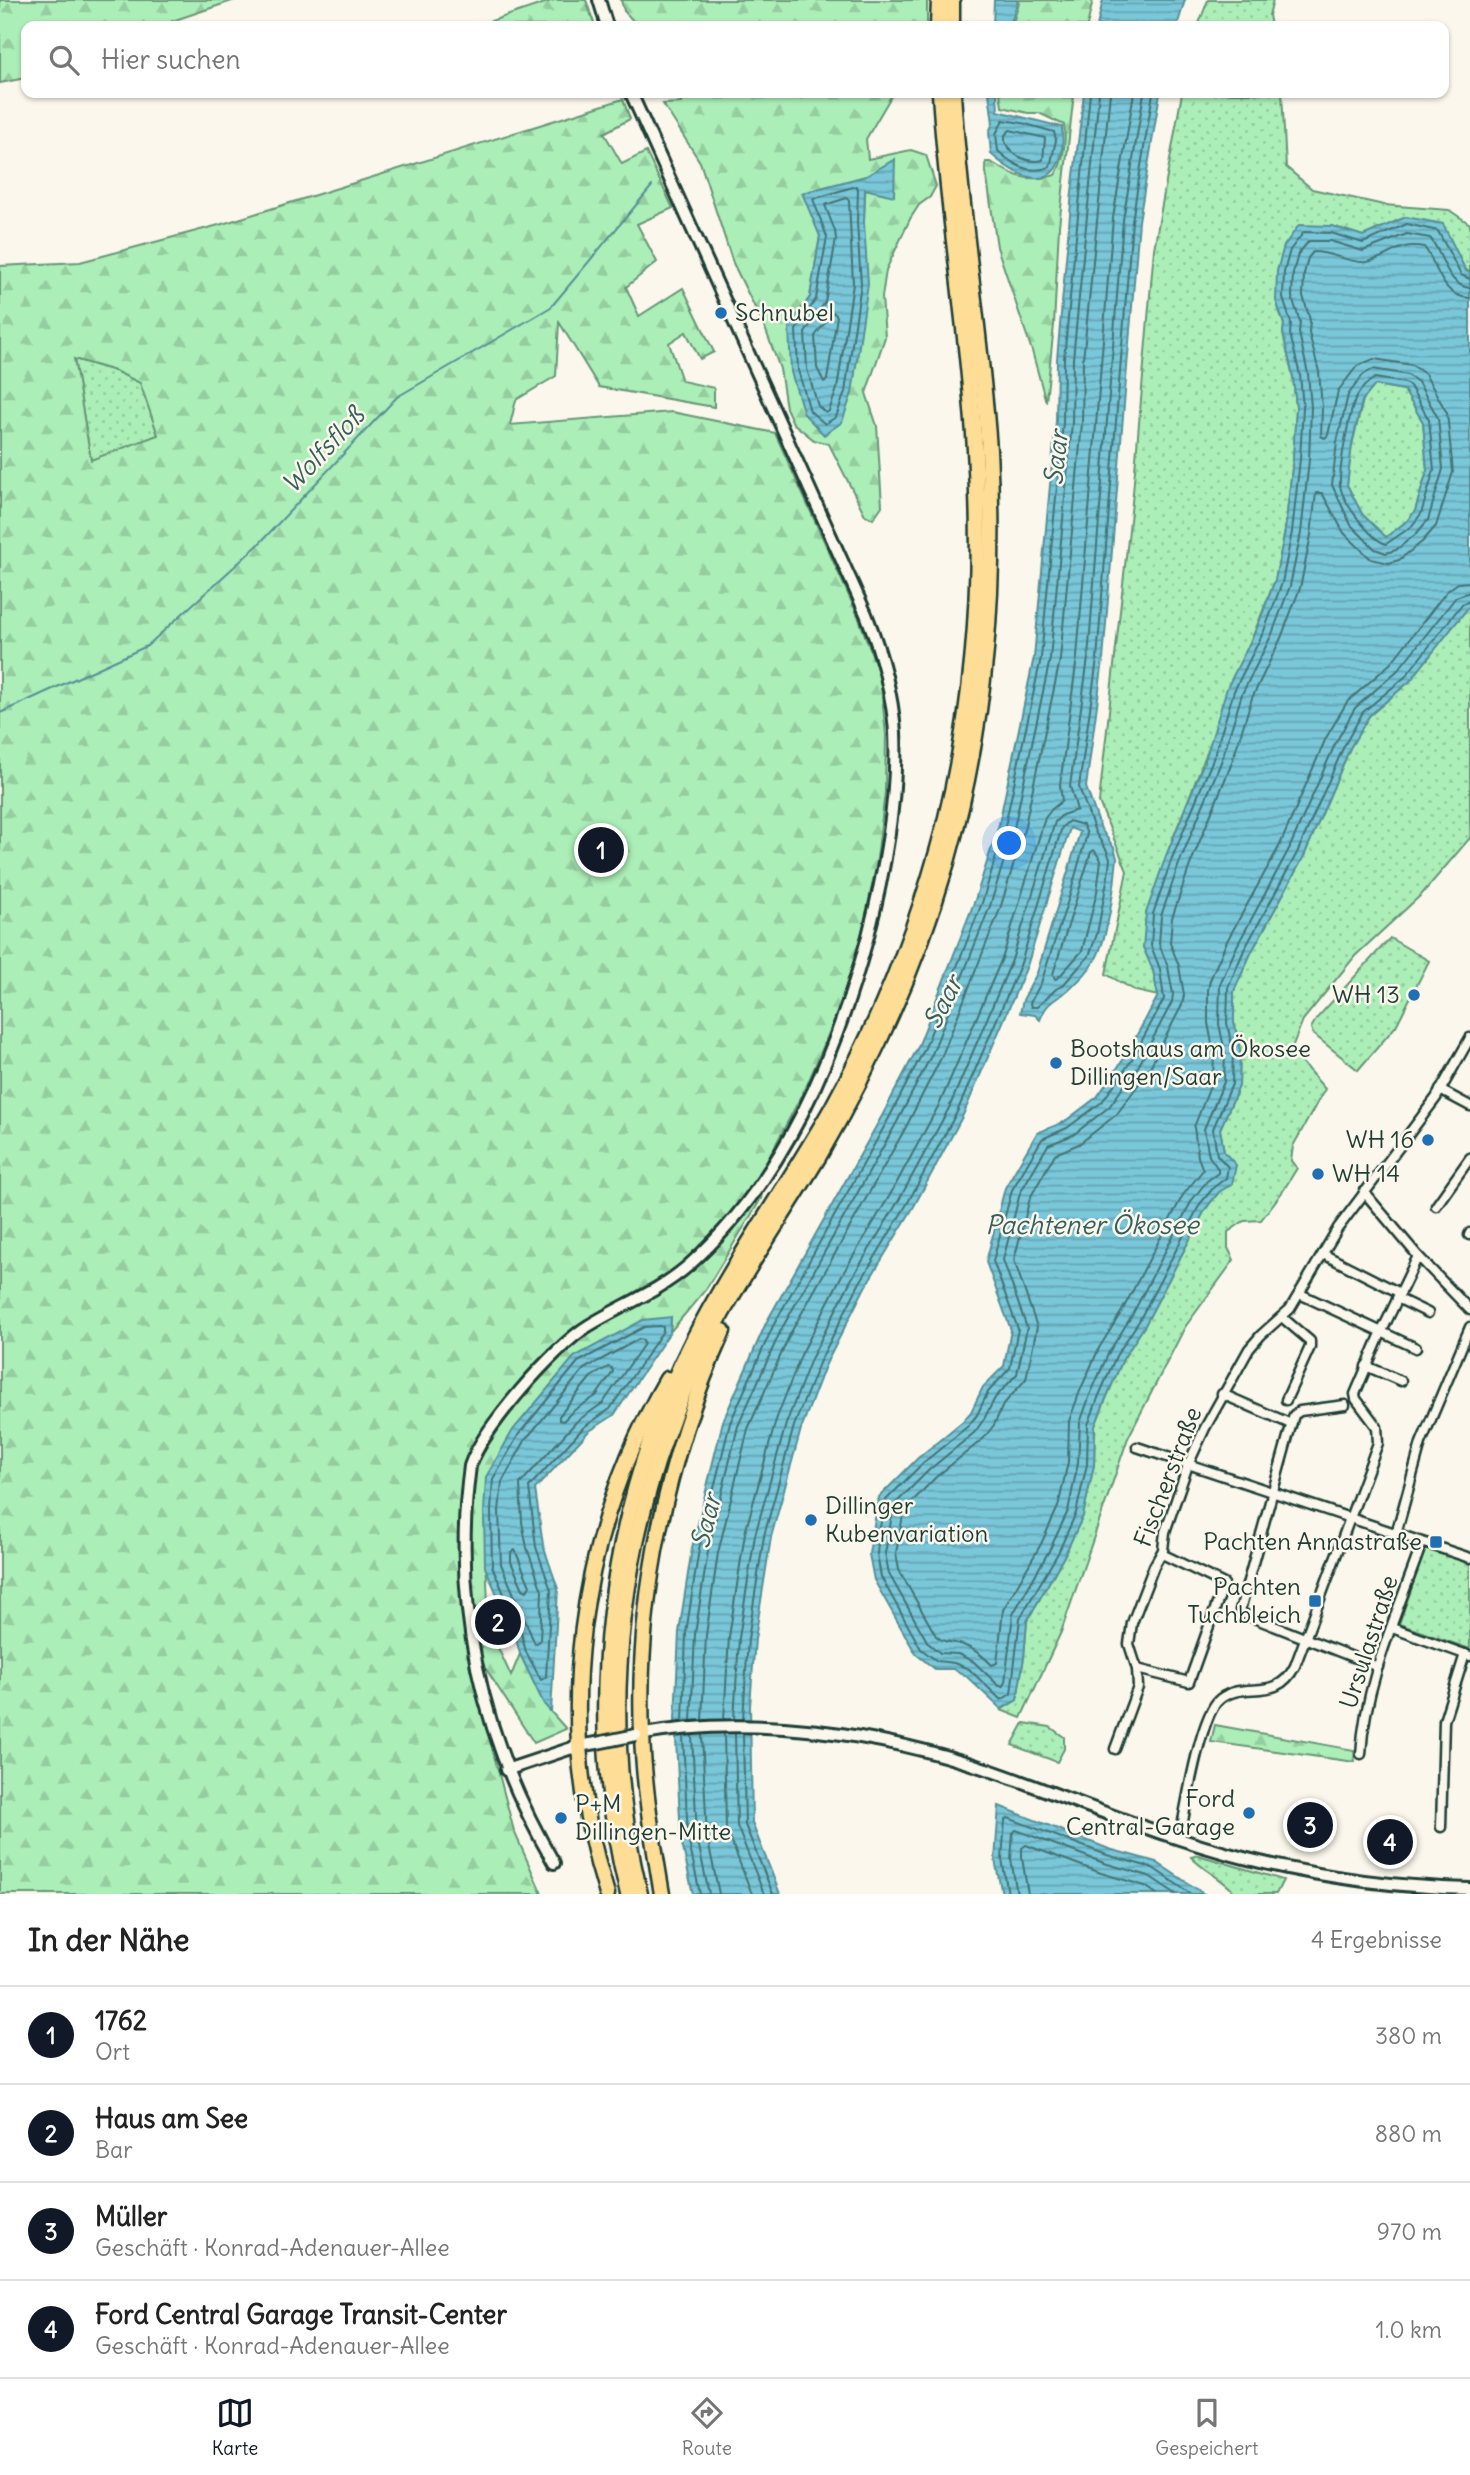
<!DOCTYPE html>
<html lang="de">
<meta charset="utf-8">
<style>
:root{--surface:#fff;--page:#f6f6f6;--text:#222;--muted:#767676;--line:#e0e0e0;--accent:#111827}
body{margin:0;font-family:Delius,sans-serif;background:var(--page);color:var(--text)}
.you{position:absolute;left:1010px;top:844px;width:24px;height:24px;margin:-18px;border:5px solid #fff;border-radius:50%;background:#1a73e8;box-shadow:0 0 0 10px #1a73e833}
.badge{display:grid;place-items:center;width:46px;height:46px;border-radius:50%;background:var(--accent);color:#fff;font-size:23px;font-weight:700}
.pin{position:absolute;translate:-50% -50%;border:4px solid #fff;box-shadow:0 2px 7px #0006}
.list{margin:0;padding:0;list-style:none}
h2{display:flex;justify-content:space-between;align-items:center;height:91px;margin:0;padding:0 28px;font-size:30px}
h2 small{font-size:23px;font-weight:400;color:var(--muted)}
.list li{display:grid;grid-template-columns:46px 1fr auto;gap:21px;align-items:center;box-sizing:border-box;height:98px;padding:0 28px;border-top:2px solid var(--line)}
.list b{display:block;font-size:26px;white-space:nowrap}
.list p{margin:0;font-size:23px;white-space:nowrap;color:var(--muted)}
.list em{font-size:23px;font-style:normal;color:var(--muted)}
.icon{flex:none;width:38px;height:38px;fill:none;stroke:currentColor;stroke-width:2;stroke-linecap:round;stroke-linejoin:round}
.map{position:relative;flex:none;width:1470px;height:1894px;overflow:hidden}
.search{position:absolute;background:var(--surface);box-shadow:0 2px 5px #0004;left:21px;right:21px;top:21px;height:77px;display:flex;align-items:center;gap:18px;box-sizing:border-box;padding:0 24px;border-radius:14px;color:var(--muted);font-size:26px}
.sheet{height:483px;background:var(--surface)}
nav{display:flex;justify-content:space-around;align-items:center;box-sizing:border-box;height:98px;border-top:2px solid var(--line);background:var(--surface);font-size:19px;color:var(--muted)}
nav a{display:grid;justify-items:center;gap:4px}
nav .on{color:var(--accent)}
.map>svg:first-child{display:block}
</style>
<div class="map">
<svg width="1470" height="1894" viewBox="0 0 1470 1894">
<defs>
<pattern id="green-dots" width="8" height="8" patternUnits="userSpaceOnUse" patternTransform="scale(1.75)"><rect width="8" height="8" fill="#aceeb8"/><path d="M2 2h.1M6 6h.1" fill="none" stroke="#94cd9f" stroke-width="1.8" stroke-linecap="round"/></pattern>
<pattern id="forest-firs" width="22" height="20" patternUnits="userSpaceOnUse" patternTransform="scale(1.75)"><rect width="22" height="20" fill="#aceeb8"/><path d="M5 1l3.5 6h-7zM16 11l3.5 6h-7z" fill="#94cd9f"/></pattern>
<pattern id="water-rules" width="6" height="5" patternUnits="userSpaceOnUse" patternTransform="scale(1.75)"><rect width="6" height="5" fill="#7ac7d9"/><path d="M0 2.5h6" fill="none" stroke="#63a3b1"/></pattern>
</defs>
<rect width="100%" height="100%" fill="#fbf7ec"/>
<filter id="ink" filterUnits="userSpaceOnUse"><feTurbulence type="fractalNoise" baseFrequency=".0143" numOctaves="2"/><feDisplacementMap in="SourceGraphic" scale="14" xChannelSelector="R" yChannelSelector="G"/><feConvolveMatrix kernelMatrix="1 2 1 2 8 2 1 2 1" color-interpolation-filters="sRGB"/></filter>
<g filter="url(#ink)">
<g fill="url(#green-dots)" stroke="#669676" stroke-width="2">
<path d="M1208,0h65l-4,15 2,11h-73z"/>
<path d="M1182,93h100l4,74 26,22 72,16 65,5 21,14v49l-64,-56 -43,19 -31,-10 -56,74 8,25 -1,9 10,43 3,31 -3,51 -8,72 -10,49 -109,276 -23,91 10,23 5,26 -22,-5 -30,-17 21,-103 -28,-69 34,-309 21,-244z"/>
<path d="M74,359l41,12 26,12 17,52 -67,26z"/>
<path d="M1375,385l29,5 19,32 4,49 -12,40 -8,10 -22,17 -23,-24 -15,-29 5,-40 11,-45z"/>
<path d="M1470,605v233l-48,56 -67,62 -52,64 -12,30 34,39 -32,57 -2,15 6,7 -14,23 -22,29 -17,1 -16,11v16l6,12 -49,67 -57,111 -67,194 -40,86 -20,-8 16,-10 7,-43 3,-36 37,-65 19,-40 11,-51 1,-39 10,-25 18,-42 22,-34 61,-117 13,-16 5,-40 -4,-23 19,-43 1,-36 -6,-27v-32l17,-38 53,-97 46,-108 19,-32 41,-35z"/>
<path d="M1390,938l39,23 -33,65 -38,44 -45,-36 -2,-6 6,-10z"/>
<path d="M1425,1549l45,14v86l-71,-25z"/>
<path d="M1024,1723l26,4 14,10v12l-7,13 -45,-17z"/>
<path d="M1198,1855l85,25 -7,14h-40c-12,-15 -32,-23 -45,-37z"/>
</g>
<g fill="url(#forest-firs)" stroke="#669676" stroke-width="2" fill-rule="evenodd">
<path d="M0,0h235l-63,21 -1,5h-145v52l-26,5z"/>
<path d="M554,0h32l9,26h-119z"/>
<path d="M621,0h306v26h-289l-14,-15z"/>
<path d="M1020,0h73l-6,26h-75z"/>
<path d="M679,93h214l-27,46 2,20 43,-9 15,5 10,31 -6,11 -11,8 -9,14 -24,51 -4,27 3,40 -19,56 11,33 5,80 -9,13 -8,-4 -36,-71 -15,-4 -21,-17 -7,-15 -6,-39 -15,-41 -32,-65 -33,-101 -37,-58 18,-1zM866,176l-8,169 -6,48 -63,-66 21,-30 10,-61 -17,-43z"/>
<path d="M1000,93h74l-15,133 -5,99 -8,77 -14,-51 -35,-104 -12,-82 1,-3h5c22,14 38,21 64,13 9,-13 11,-35 9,-50l-25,-12h-11l-26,-6z"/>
<path d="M623,99l7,20 -26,14 18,31 24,-12 27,56 -36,16 20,38 -31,25 13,29 44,-28 31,64 -14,7 -14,-27 -17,11 13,38 32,7v19l-115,-20 -40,-65 -3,54 -40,24 -6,25 162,-13 103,21 83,183 22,61 6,58 -1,57 -9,75 -16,75 -23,72 -30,71 -39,74 -7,40 -55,90 -36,43 1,-14 -187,193 5,117 22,48 9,-22 24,50 22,25 -32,14 -48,-74 -14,3 42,159 28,63h-542v-1628l80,-4 139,-37zM74,359l41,12 25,12 18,52 -67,25z"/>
<path d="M1215,1725l139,25 1,12 -144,-20z"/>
</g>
<g fill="url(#water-rules)" stroke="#569097" stroke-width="2" fill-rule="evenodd">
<path d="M994,0h24l-8,26h-17z"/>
<path d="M1103,0h82l-8,26h-80z"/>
<path d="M989,93h8l1,18 64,16c6,63 -33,62 -71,27l-2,-22 4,-9z"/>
<path d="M1084,93h76l-21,128 -36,439 -17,127 15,42 13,19 3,10c-2,25 -9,81 -22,102 -6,10 -17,22 -26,29 -14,13 -21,10 -29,31l-5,-5 -15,-2 3,-13 14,-27 43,-141 -10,-4 -43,138 -64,149 -50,93 -48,79 -40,79 -24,63 -30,108 -16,102 -5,67 2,117 28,71h-87l-12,-55 -6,-120 4,-87 13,-84 31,-127 43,-98 117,-209 35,-67 57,-147 24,-76 35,-167 22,-236 1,-62 15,-167z"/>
<path d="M895,159l-1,37 -29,-7 -1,34 4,61 -16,109 -10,29 -18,13 -20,-21 -13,-42 -2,-45 21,-30 10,-61 -18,-43 64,-17z"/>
<path d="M1406,217l37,7 23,47 4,2v332l-60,76 -41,35 -19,32 -46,108 -53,97 -17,38v32l6,27 -1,36 -19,43 4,23 12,13 -4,19 -13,8 -13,16 -61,117 -22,34 -18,42 -10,25 -1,39 -11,51 -19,40 -37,65 -3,36 -7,43 -16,9 -36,-34 -12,-6h-18l-19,-15 -42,-74 -5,-26 4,-24 6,-33 39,-39 45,-37 8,-9 12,-25 21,-21 7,-36 -25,-68 19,-74 32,-55 27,-11 33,-25 28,-40 33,-61 -5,-26 -10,-23 3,-34 20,-57 40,-99 21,-69 30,-60 18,-48 10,-49 8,-72 3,-52 -3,-30 -10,-44 1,-9 -8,-24 1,-29 7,-25 15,-21 33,1 31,10zM1375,385l29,5 19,32 4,49 -12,40 -8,10 -21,16 -24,-23 -15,-29 5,-41 10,-43z"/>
<path d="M671,1317l-1,15 -56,83 -26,17 -53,57 8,56 15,44 -7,123 -7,-8 -24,-50 -5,-19 -30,-68 -1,-56 2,-34 27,-47 61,-73 69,-37z"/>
<path d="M999,1806l110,43 47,13 48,32h-202l-7,-34z"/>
</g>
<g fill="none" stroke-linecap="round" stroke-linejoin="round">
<g stroke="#437476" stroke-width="2">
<path d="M1003,120l19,3 32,9 2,8 -6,27c-21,8 -37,-2 -52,-16l-2,-17z"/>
<path d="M1010,130l35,8 -2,22c-15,4 -31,-4 -38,-18v-7z"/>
<path d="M856,186l2,3 -1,34 4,61 -16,108 -9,25 -11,7 -15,-13 -12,-41 -2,-40 20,-31 11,-62 -14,-38z"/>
<path d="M847,198l2,3 4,83 -16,105 -8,22 -3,2 -8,-7 -11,-37 -2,-36 20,-31 11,-63 -1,-8 -10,-26z"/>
<path d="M1470,279l-9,-4 -23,-44 -31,-7 -44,19 -32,-10 -27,-1 -14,18 -6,22 -1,26 8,25 -1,11 10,41 3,32 -3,52 -8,73 -10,51 -18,48 -30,60 -21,68 -41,99 -19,56 -2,32 9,23 4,30 -33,62 -29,41 -35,26 -25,11 -30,51 -19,71 25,68 -8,39 -22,24 -11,23 -9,11 -45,37 -37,37 -7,31 -2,23 4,23 40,72 16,12 17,2 15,6 32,31 10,-6 9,-76 38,-65 18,-40 11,-49 1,-39 10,-27 18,-42 23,-35 61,-117 14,-17 12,-9 2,-11 -11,-12 -4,-26 19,-45 1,-33 -6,-28 1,-35 16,-38 53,-97 47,-107 19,-34 42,-35 57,-73 8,-3"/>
<path d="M1470,288c-24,-2 -27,-35 -40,-50l-23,-4 -44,17 -33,-10h-21l-11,13 -5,19 -1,24 8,25 -1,11 9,41 3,33 -2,53 -8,73 -11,53 -18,48 -30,60 -21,68 -41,99 -19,55 -2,28 9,23 5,27 -1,8 -33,63 -30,42 -36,28 -25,10 -28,48 -17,67 24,68 -10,46 -22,24 -11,21 -9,13 -46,38 -35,35 -9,48 4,21 39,69 12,10 18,1 16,8 25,24h4l2,-4 8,-68 37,-65 18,-38 10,-48 2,-40 10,-28 19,-43 22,-35 61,-117 15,-19 11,-8v-4l-9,-13 -5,-27 20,-47 1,-30 -6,-28 1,-40 17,-38 52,-97 47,-107 19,-34 43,-38 58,-73 14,-5"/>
<path d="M1470,298c-30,-1 -31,-32 -46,-51 -27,-5 -34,11 -57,15 -16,2 -35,-10 -54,-10l-5,6 -4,16 -1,22 7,24 -1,13 10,39 3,35 -1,29 4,2 3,-3 10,-44 19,-25 17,-7 38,6 13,9 22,39 6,59 -17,54 -14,16 -23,18 -10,3 -18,-4 -27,-26 -22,-40h-6l-5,42 -11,53 -19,50 -29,60 -21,67 -41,100 -18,53 -2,25 9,23 5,29 -2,10 -34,66 -31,43 -38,30 -24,10 -25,44 -16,62 23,67 -11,52 -23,26 -9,20 -11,14 -47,38 -32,33 -8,43 3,17 37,66c9,8 16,5 27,9 12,4 20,11 29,20l5,-2 6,-53 38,-66 17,-37 10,-45 1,-41 11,-30 19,-43 23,-37 61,-116 20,-25 -5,-13 -4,-30 19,-48 1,-26 -6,-30v-33l2,-10 17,-39 53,-96 46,-107 21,-36 44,-39 56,-72 11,-8 12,-1"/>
<path d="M833,312l4,4 -10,64 -3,2 -7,-14 -2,-32z"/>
<path d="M1373,369l35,6 10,7 20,36 5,51 -15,51 -12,14 -20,16 -10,3 -11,-4 -24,-24 -19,-40 5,-43 11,-47 15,-20z"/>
<path d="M1375,378l30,5 5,3 19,34 5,50 -13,44 -10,13 -25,17c-16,-5 -44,-43 -46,-59 -1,-16 9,-73 16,-87 4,-8 12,-16 19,-20z"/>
<path d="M1094,850l7,10 -4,32 -15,59 -24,27 -3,1 -2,-5 38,-122z"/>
<path d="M660,1326l3,1v4l-53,78 -26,18 -55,60 7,60 15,43 -5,87 -5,3 -15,-28 -5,-19 -29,-67 -1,-55 2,-32 26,-45 59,-72 66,-35z"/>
<path d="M639,1339l4,1 1,4 -41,59 -26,18 -57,63 2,38 5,26 15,43 -2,50 -5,3 -34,-80 -2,-53 3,-29 24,-43 58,-70z"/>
<path d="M608,1367l4,1 1,4 -17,24 -23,15 -10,10 -4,-1v-4l32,-39z"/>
<path d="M515,1550l15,36 -3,5 -4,-2 -12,-27v-9z"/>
<path d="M724,1719l5,-82 16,-104 31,-113 25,-65 41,-80 48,-80 50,-92 63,-147 42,-138 7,-9 10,-8 -2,-16 17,-128 36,-439 21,-125"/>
<path d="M734,1720l5,-82 16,-103 31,-111 25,-65 40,-79 48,-80 50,-92 63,-148 43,-138 7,-7 15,-5 -7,-24 18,-128 35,-438 21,-127"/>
<path d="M743,1720l5,-81 16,-103 30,-110 25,-63 40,-79 48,-80 50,-92 64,-149 41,-136 7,-6 14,4 4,9 -16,57 -30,92 -11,20 1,4h6l19,-18 7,-4 26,-29 8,-22 11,-58 2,-17 -3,-8 -12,-19 -16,-45 18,-128 35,-438 21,-128"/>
<path d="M691,1721l4,-87 13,-83 30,-125 43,-96 116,-208 35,-68 58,-148 24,-78 36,-169 22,-236 1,-64 26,-266"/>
<path d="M702,1721l4,-86 12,-82 30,-124 42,-95 116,-207 35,-69 59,-149 24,-79 36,-170 22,-237 1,-63 27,-267"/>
<path d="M683,1722l3,-89 13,-84 31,-126 43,-97 116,-208 35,-68 58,-147 23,-77 36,-168 22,-236 1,-63 26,-266"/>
<path d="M724,1733l2,95 26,66"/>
<path d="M735,1734l2,92 27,68"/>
<path d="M743,1734l2,91 28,69"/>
<path d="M692,1735l5,102 12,57"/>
<path d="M702,1735l5,101 12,58"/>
<path d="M683,1736l5,102 12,56"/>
<path d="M1008,1894l-6,-35 3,-38 3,-3 99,37 46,13 38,26"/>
<path d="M1017,1894l-6,-35 2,-26 3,-3 88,33 45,13 27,18"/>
<path d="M1028,1894l-6,-36v-10l4,-3 75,28 44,13 12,8"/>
</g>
<path stroke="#569097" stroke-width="2" d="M0,713l147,-67 110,-100 140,-149 154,-90 101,-121"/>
<g stroke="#1f3d34" stroke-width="13">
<g id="street">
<path d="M1440,1090l30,16"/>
<path d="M1364,1192l54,64 52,54"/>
<path d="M1436,1206l34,-48"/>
<path d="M1469,1235l1,-2"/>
<path d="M1323,1254l77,39"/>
<path d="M1300,1294l116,54"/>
<path d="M1397,1298l31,15"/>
<path d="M1283,1318l27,23v6l-24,53"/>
<path d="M1366,1366l35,15"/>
<path d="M1222,1394l69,30"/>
<path d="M1345,1405l-45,6 -6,4 -54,195 1,3 137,54"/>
<path d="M1137,1447l333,111"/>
<path d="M1396,1534l25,-91 49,-116"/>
<path d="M1392,1628l78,28"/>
<path d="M1137,1669l52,13 35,-98 -62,-30"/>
<path d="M1115,1749l23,-62 -1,-18 -8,-25 3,-21 22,-57 9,-16 2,-18 23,-67 17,-37 44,-79 12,-14 29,-26 48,-81 98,-130 34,-60"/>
<path d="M1361,1754c4,-73 37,-142 61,-211"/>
<path d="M1441,1827l3,-106 21,-67"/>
<path d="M1180,1838c5,-27 20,-124 40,-139 26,-20 56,5 75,-33l83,-223 -1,-16 -21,-28 -1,-5 27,-63 36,-75"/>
</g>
</g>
<g stroke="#1f3d34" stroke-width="16">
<g id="secondary">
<path d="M599,0l8,26"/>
<path d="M638,1735c112,-21 244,-2 351,35 84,29 168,66 255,88 74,19 150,29 226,31"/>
<path d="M506,1770l72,-24 19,-3"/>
<path d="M554,1863c-72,-123 -103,-254 -84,-397 12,-37 85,-120 118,-140 34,-21 70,-34 100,-60 96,-85 147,-209 180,-330 17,-66 30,-136 27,-204 -3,-41 -14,-80 -29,-118l-235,-521"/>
</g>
</g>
<g stroke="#1f3d34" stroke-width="19">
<g id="highway">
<path d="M938,26l1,-26"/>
<path d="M952,26v-26"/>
<path d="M607,1894c-55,-172 -30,-360 60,-515"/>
<path d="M628,1894c-46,-184 -21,-383 64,-552 42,-82 96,-156 141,-236 48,-88 86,-183 111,-280 31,-124 39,-249 31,-376 -7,-119 -28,-238 -35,-357"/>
<path d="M640,1894c-44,-182 -20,-375 62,-543 34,-68 78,-130 117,-195 54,-93 98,-190 128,-294 38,-134 50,-273 42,-412 -8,-119 -29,-238 -36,-357"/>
<path d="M662,1894c-9,-53 -18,-105 -20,-159 -6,-137 25,-279 81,-404"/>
</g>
</g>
<use href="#street" stroke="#fbf7ec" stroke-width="8"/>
<use href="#secondary" stroke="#fbf7ec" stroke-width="10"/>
<use href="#highway" stroke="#fede96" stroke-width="14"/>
<g stroke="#1f3d34" stroke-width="16" stroke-linecap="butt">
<path id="secondary-bridge" d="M597,1743l39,-8"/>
</g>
<use href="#secondary-bridge" stroke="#fbf7ec" stroke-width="10"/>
</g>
</g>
<g fill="#1f6fb2" stroke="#fbf7ec" stroke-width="2.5">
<circle cx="721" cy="313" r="7"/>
<circle cx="1414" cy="995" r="7"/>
<circle cx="1056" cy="1063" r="7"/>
<circle cx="1428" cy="1140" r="7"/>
<circle cx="1318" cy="1174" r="7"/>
<circle cx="811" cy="1520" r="7"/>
<rect x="1429" y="1535" width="14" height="14" rx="3.5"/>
<rect x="1308" y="1594" width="14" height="14" rx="3.5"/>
<circle cx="1249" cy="1813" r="7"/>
<circle cx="561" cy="1818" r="7"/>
</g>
<g text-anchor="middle" stroke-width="5" stroke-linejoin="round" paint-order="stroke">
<g font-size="24" fill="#1f3d34" stroke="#fbf7ec" text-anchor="start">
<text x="735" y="321">Schnubel</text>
<text x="1400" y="1003" text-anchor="end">WH 13</text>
<text x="1070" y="1057">Bootshaus am Ökosee<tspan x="1070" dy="28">Dillingen/Saar</tspan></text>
<text x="1414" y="1148" text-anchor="end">WH 16</text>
<text x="1332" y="1182">WH 14</text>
<text x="825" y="1514">Dillinger<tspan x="825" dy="28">Kubenvariation</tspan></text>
<text x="1422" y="1550" text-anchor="end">Pachten Annastraße</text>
<text x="1301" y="1595" text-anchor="end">Pachten<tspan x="1301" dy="28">Tuchbleich</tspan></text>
<text x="1235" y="1807" text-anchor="end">Ford<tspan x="1235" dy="28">Central-Garage</tspan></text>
<text x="575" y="1812">P+M<tspan x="575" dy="28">Dillingen-Mitte</tspan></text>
</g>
<g font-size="24" fill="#1f3d34" stroke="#fbf7ec">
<text transform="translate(1168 1477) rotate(-69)" y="8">Fischerstraße</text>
<text transform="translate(1369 1642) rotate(-72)" y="8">Ursulastraße</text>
</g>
<g font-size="26" font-style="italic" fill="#36605d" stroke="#fbf7ec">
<text transform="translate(323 450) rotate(-47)" y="9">Wolfsfloß</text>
<text transform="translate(1056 458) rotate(-84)" y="9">Saar</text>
<text transform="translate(943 1002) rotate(-63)" y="9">Saar</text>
<text x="1092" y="1234">Pachtener Ökosee</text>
<text transform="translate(706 1521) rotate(-76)" y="9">Saar</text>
</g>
</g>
</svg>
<div class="you"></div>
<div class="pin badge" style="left:601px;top:850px">1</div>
<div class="pin badge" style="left:498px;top:1622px">2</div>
<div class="pin badge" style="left:1310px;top:1825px">3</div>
<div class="pin badge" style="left:1390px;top:1842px">4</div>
<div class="search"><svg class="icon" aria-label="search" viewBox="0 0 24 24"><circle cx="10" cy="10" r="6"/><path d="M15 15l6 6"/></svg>Hier suchen</div>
</div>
<section class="sheet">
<h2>In der Nähe<small>4 Ergebnisse</small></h2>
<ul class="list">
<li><span class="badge">1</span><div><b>1762</b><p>Ort</p></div><em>380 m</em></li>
<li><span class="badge">2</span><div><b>Haus am See</b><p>Bar</p></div><em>880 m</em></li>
<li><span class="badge">3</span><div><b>Müller</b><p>Geschäft · Konrad-Adenauer-Allee</p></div><em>970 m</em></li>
<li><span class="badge">4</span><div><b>Ford Central Garage Transit-Center</b><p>Geschäft · Konrad-Adenauer-Allee</p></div><em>1.0 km</em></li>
</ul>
</section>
<nav>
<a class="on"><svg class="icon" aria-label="map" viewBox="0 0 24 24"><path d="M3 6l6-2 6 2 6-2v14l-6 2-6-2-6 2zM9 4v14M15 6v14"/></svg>Karte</a>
<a><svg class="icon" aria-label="directions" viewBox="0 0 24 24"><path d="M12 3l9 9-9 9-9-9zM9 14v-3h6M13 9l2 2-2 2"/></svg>Route</a>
<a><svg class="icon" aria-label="saved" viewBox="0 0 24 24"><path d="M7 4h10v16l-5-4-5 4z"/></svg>Gespeichert</a>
</nav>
